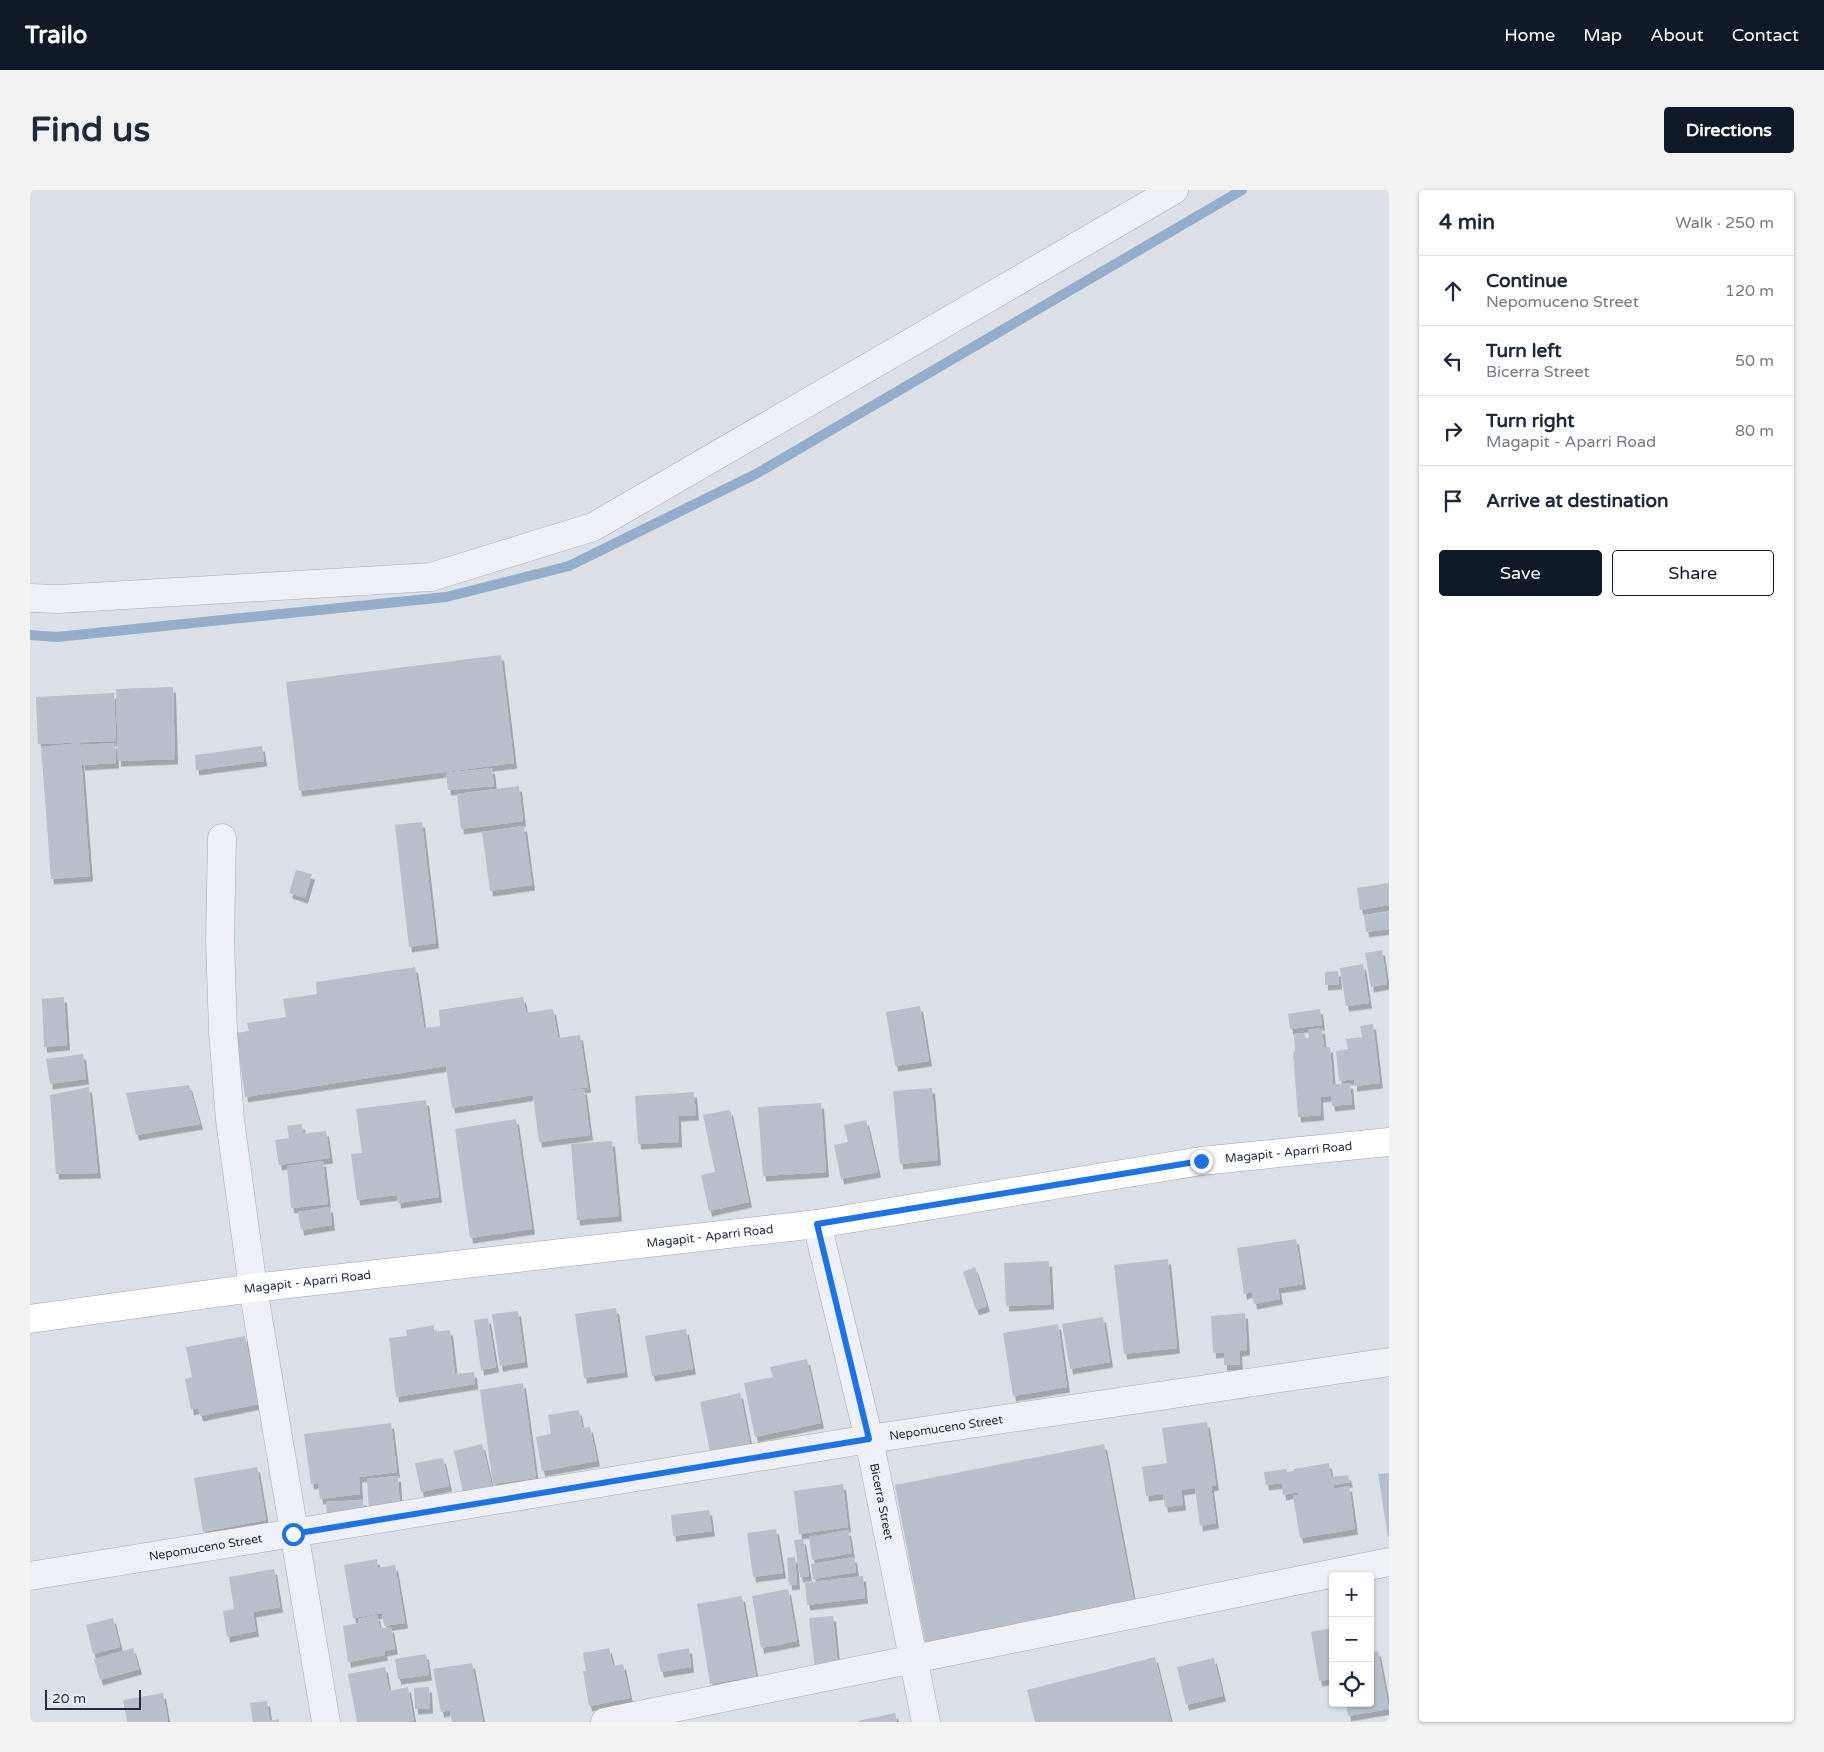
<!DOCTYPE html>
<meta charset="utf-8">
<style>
:root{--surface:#fff;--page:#f2f2f3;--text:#1f2937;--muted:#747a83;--line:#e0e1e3;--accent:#111827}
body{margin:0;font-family:"Varela Round",sans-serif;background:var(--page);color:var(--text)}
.controls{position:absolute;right:15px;bottom:15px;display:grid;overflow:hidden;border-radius:5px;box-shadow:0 1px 4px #0004}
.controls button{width:45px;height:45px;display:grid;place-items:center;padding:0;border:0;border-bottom:1px solid var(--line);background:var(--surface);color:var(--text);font:25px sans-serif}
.scale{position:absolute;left:15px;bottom:12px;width:96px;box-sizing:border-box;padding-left:5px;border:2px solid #242d3e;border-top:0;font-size:14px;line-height:18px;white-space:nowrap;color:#242d3e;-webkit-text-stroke:4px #eaeef5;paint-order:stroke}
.stop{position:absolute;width:15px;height:15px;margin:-11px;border:4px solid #1a73e8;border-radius:50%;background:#fff}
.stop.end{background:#1a73e8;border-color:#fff;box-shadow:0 1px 5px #0008}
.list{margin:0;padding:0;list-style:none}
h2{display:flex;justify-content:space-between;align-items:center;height:65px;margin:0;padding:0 20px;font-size:21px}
h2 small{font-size:16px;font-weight:400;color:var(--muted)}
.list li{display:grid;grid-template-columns:32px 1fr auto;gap:15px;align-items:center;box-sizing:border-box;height:70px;padding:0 20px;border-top:1px solid var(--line)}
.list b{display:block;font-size:19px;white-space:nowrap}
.list p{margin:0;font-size:16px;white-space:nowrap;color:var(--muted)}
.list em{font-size:16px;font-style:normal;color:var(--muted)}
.actions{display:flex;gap:10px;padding:15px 20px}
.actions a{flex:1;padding:11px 0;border:1px solid var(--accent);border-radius:5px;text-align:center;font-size:18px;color:var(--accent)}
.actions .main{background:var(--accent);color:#fff}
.icon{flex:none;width:28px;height:28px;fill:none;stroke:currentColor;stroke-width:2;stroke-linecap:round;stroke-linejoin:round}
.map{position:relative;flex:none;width:1359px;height:1532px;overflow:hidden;border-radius:5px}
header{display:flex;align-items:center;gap:30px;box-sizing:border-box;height:70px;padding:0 25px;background:var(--accent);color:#fff}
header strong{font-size:24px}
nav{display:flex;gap:28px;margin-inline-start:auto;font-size:18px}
.intro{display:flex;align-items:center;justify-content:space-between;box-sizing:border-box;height:120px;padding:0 30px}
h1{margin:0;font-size:35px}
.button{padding:12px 22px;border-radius:5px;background:var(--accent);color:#fff;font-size:18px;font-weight:700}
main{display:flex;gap:30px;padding:0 30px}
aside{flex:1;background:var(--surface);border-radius:5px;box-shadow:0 1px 4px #0004}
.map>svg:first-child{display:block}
</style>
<header>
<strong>Trailo</strong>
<nav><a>Home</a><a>Map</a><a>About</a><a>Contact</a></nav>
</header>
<div class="intro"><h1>Find us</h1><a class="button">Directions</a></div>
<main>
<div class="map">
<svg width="1359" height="1532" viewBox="0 0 1359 1532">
<defs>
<filter id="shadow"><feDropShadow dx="3" dy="5.5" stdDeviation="0" flood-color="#0004"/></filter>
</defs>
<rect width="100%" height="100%" fill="#dbe0e7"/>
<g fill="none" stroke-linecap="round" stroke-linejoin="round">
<path stroke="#93adca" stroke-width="10" d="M0,445l27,2 389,-40 123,-31 187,-92 486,-284"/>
</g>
<g fill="#b8beca" filter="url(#shadow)">
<path d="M471,465l13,108 -215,28 -13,-109z"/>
<path d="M143,497l2,72 -57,2 -2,-72z"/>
<path d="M84,503l2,48 -78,3 -2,-47z"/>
<path d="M50,553l10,133 -39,3 -10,-132z"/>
<path d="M85,553l1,20 -34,2 -1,-20z"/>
<path d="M232,556l2,15 -68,9 -1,-15z"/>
<path d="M462,578l2,18 -46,4 -2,-17z"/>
<path d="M489,596l4,35 -62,8 -4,-35z"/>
<path d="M392,632l14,121 -27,4 -14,-122z"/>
<path d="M494,636l8,59 -42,6 -8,-59z"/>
<path d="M266,680l16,4 -7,24 -16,-5z"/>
<path d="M1359,693v22l-29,5 -3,-22z"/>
<path d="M1359,722v17l-23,3 -2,-17z"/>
<path d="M1352,760l5,34 -16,3 -6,-34z"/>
<path d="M1333,774l6,39 -23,3 -6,-38z"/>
<path d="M385,777l9,61 16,-2 -1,-16 84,-13 3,16 27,-4 5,29 22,-3 8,52 -41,6 37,-4 6,46 -51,7 -6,-47 -81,13 -6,-42 -201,31 -9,-64 13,-2 -2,-8 39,-6 -3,-18 34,-5 -1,-12z"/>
<path d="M1308,781l1,13 -14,1v-13z"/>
<path d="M34,807l3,48 -23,2 -2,-48z"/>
<path d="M890,816l9,55 -34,5 -9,-54z"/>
<path d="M1290,819l2,16 -32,4 -2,-15z"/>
<path d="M1343,834l7,59 -26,3v-7l-15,2 -3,-30 12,-2 -2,-10 16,-2 -2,-11z"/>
<path d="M1292,838l2,19h6l3,38 17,-2 2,21 -20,2 -1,-10 -11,1 1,18 -23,2 -5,-65 2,-1 -1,-17 10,-1 1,5h4l-1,-8z"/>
<path d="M53,864l3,25 -36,5 -4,-25z"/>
<path d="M159,895l11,39 -64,11 -10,-42z"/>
<path d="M59,897l9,86 -42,1 -6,-79z"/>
<path d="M902,898l6,72 -38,4 -7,-73z"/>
<path d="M664,902l2,23 -18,1 1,26 -41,2 -3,-48z"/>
<path d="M396,910l13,97 -41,6 -1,-8 -40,5 -6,-46 11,-1 -6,-44z"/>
<path d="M791,913l5,69 -63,4 -5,-69z"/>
<path d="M700,920l19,92 -40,9 -8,-36 14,-3 -12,-57z"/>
<path d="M486,929l16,110 -62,9 -15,-109z"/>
<path d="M836,930l12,52 -37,7 -7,-34 14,-3 -4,-17z"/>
<path d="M272,934l1,10 23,-3 4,27 -51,7 -4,-25 14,-2 -2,-12z"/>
<path d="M582,951l7,75 -42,4 -6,-76z"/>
<path d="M293,971l5,43 -37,4 -4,-42z"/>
<path d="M300,1017l2,18 -31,5 -3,-18z"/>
<path d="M1266,1049l7,45 -25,4 2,11 -26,5 -2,-12 -8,2 -7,-46z"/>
<path d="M1138,1069l9,89 -53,6 -10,-89z"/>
<path d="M1019,1071l2,43 -45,2 -2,-43z"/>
<path d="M945,1077l12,39 -11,4 -13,-38z"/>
<path d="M586,1118l9,64 -41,6 -9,-64z"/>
<path d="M488,1121l7,51 -25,4 -8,-52z"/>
<path d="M1215,1123l2,37 -8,1 1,14h-16v-13l-11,1 -2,-37z"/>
<path d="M1073,1127l7,45 -40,7 -8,-45z"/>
<path d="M458,1128l8,49 -15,3 -7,-50z"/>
<path d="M1028,1134l9,63 -54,9 -10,-63z"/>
<path d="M404,1135v7l16,-2 5,44 19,-2 1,12 -79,13 -7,-59 18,-2 -1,-6z"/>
<path d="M656,1139l7,40 -41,7 -7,-40z"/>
<path d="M215,1146l13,68 -58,12 -2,-8 -7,2 -6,-31 7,-2 -6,-30z"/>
<path d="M777,1169l14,64 -66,14 -11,-54 29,-6 -3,-10z"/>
<path d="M493,1193l13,95 -43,6 -13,-94z"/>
<path d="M710,1203l10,51 -40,8 -10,-50z"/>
<path d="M549,1220l3,18 8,-1 7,34 -55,10 -6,-34 15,-3 -3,-19z"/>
<path d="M1177,1232l9,63 -5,1 5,37 -16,3 -5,-38 -14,2 2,15 -18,2 -2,-13 -17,2 -4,-29 25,-4 -5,-35z"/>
<path d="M361,1233l6,49 -38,5 1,17 -40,5 -2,-16 -7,1 -7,-50z"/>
<path d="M452,1254l10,42 -29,7 -9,-42z"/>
<path d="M1074,1254l30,157 -209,41 -30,-157z"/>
<path d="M413,1268l6,28 -28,6 -6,-29z"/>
<path d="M1299,1273l2,14 17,-2 2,7 -17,3 1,4 15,-3 6,43 -55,9 -7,-42 5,-1v-3l-15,3 -1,-12 -16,2 -2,-13 22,-3 1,3 7,-1v-2z"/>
<path d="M227,1277l9,53 -63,12 -9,-54z"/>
<path d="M1359,1283v64h-1l-10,-63z"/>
<path d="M368,1286l2,33 -31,2 -2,-32z"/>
<path d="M813,1294l5,43 -49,7 -5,-43z"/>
<path d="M333,1310l1,15 -37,3 -1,-16z"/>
<path d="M679,1320l3,21 -39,5 -2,-21z"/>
<path d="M746,1339l7,44 -30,4 -6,-44z"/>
<path d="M818,1340l4,23 -40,7 -3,-23z"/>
<path d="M773,1349l6,37 -9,1 -6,-37z"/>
<path d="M765,1367l2,27 -8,1 -2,-27z"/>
<path d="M824,1367l2,15 -43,7 -2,-15z"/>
<path d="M347,1369l1,9 17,-3 10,58 -21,3 -2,-13 -29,5 -9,-53z"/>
<path d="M244,1379l6,38 -27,5 3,19 -29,6 -4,-26 11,-2 -5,-32z"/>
<path d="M833,1386l2,22 -58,7 -2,-22z"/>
<path d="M758,1399l9,52 -36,7 -9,-52z"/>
<path d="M712,1406l14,80 -46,8 -13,-80z"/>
<path d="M347,1425l3,13 11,-1 4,22 -11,2 1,4 -37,7 -5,-36 15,-3v-4z"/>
<path d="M803,1426l5,51 -23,3 -6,-52z"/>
<path d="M83,1428l7,29 -27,7 -7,-29z"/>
<path d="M1303,1438v51l-14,2 -8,-49z"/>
<path d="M103,1458l6,21 -39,11 -6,-21z"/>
<path d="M579,1458l4,18 10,-2 7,34 -41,8 -6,-35h3l-3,-18z"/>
<path d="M659,1458l2,19 -30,5 -4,-18z"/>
<path d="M1348,1461l11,58 -41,7 -2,-13h24v-51z"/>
<path d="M396,1464l3,21 -31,4 -3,-20z"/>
<path d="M1125,1467l16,65h-136l-8,-32z"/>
<path d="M1184,1468l9,38 -37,9 -9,-38z"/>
<path d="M442,1473l11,59h-31l-2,-12 -9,2 -8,-43z"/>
<path d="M355,1477l4,24 19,-4 6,35h-57l-9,-48z"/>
<path d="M399,1497l1,21 -15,1 -1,-21z"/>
<path d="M133,1503l5,29h-41l-4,-22z"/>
<path d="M237,1511l3,20 9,-2v3h-26l-3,-19z"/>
<path d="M865,1523l2,9h-39v-1z"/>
</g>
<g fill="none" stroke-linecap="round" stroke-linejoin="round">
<g stroke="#a4aab4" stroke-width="29">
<g id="minor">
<path d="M0,408l28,1 373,-22 162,-50 581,-337"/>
<path d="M192,648l-2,101 3,93 7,88 23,168 73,434"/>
<path id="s1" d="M787,1034l52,215 57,283"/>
<path id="s2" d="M0,1386l839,-137 520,-77"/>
<path d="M575,1532l784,-160"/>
</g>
</g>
<g stroke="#9aa4b3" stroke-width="29">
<g id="major">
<path id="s3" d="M0,1129l223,-31 564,-64 384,-63 188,-19"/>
</g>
</g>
<use href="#minor" stroke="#eef0f5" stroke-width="28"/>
<use href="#major" stroke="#fff" stroke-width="28"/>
</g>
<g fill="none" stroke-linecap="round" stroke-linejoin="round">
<path stroke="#1a73e8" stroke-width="6" d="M263,1344l576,-95 -52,-215 384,-63"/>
</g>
<g text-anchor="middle" stroke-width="4.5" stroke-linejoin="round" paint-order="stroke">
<g font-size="12" fill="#242d3e" stroke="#eaeef5">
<text dy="4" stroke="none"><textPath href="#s3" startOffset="1270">Magapit - Aparri Road</textPath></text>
<text dy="4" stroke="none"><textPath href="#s3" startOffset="685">Magapit - Aparri Road</textPath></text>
<text dy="4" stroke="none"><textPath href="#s3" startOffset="280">Magapit - Aparri Road</textPath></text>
<text dy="4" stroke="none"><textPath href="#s2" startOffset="928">Nepomuceno Street</textPath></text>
<text dy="4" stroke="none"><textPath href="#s1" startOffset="285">Bicerra Street</textPath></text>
<text dy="4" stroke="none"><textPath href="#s2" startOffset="178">Nepomuceno Street</textPath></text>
</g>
</g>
</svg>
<div class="controls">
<button>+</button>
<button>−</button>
<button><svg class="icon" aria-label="locate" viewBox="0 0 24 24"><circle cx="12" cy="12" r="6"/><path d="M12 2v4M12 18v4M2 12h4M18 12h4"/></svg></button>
</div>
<div class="scale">20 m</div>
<div class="stop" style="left:263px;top:1344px"></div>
<div class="stop end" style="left:1171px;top:971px"></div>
</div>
<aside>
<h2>4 min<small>Walk · 250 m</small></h2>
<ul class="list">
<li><svg class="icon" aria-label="ahead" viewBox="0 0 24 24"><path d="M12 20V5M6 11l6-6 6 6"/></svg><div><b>Continue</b><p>Nepomuceno Street</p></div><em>120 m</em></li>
<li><svg class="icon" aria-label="left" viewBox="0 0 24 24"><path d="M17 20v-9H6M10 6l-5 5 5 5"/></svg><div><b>Turn left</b><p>Bicerra Street</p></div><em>50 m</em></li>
<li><svg class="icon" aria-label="right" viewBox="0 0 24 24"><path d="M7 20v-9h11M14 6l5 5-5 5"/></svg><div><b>Turn right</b><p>Magapit - Aparri Road</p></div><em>80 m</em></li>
<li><svg class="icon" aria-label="arrive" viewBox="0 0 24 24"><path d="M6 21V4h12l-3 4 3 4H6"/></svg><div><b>Arrive at destination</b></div></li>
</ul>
<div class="actions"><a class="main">Save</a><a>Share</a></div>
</aside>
</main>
